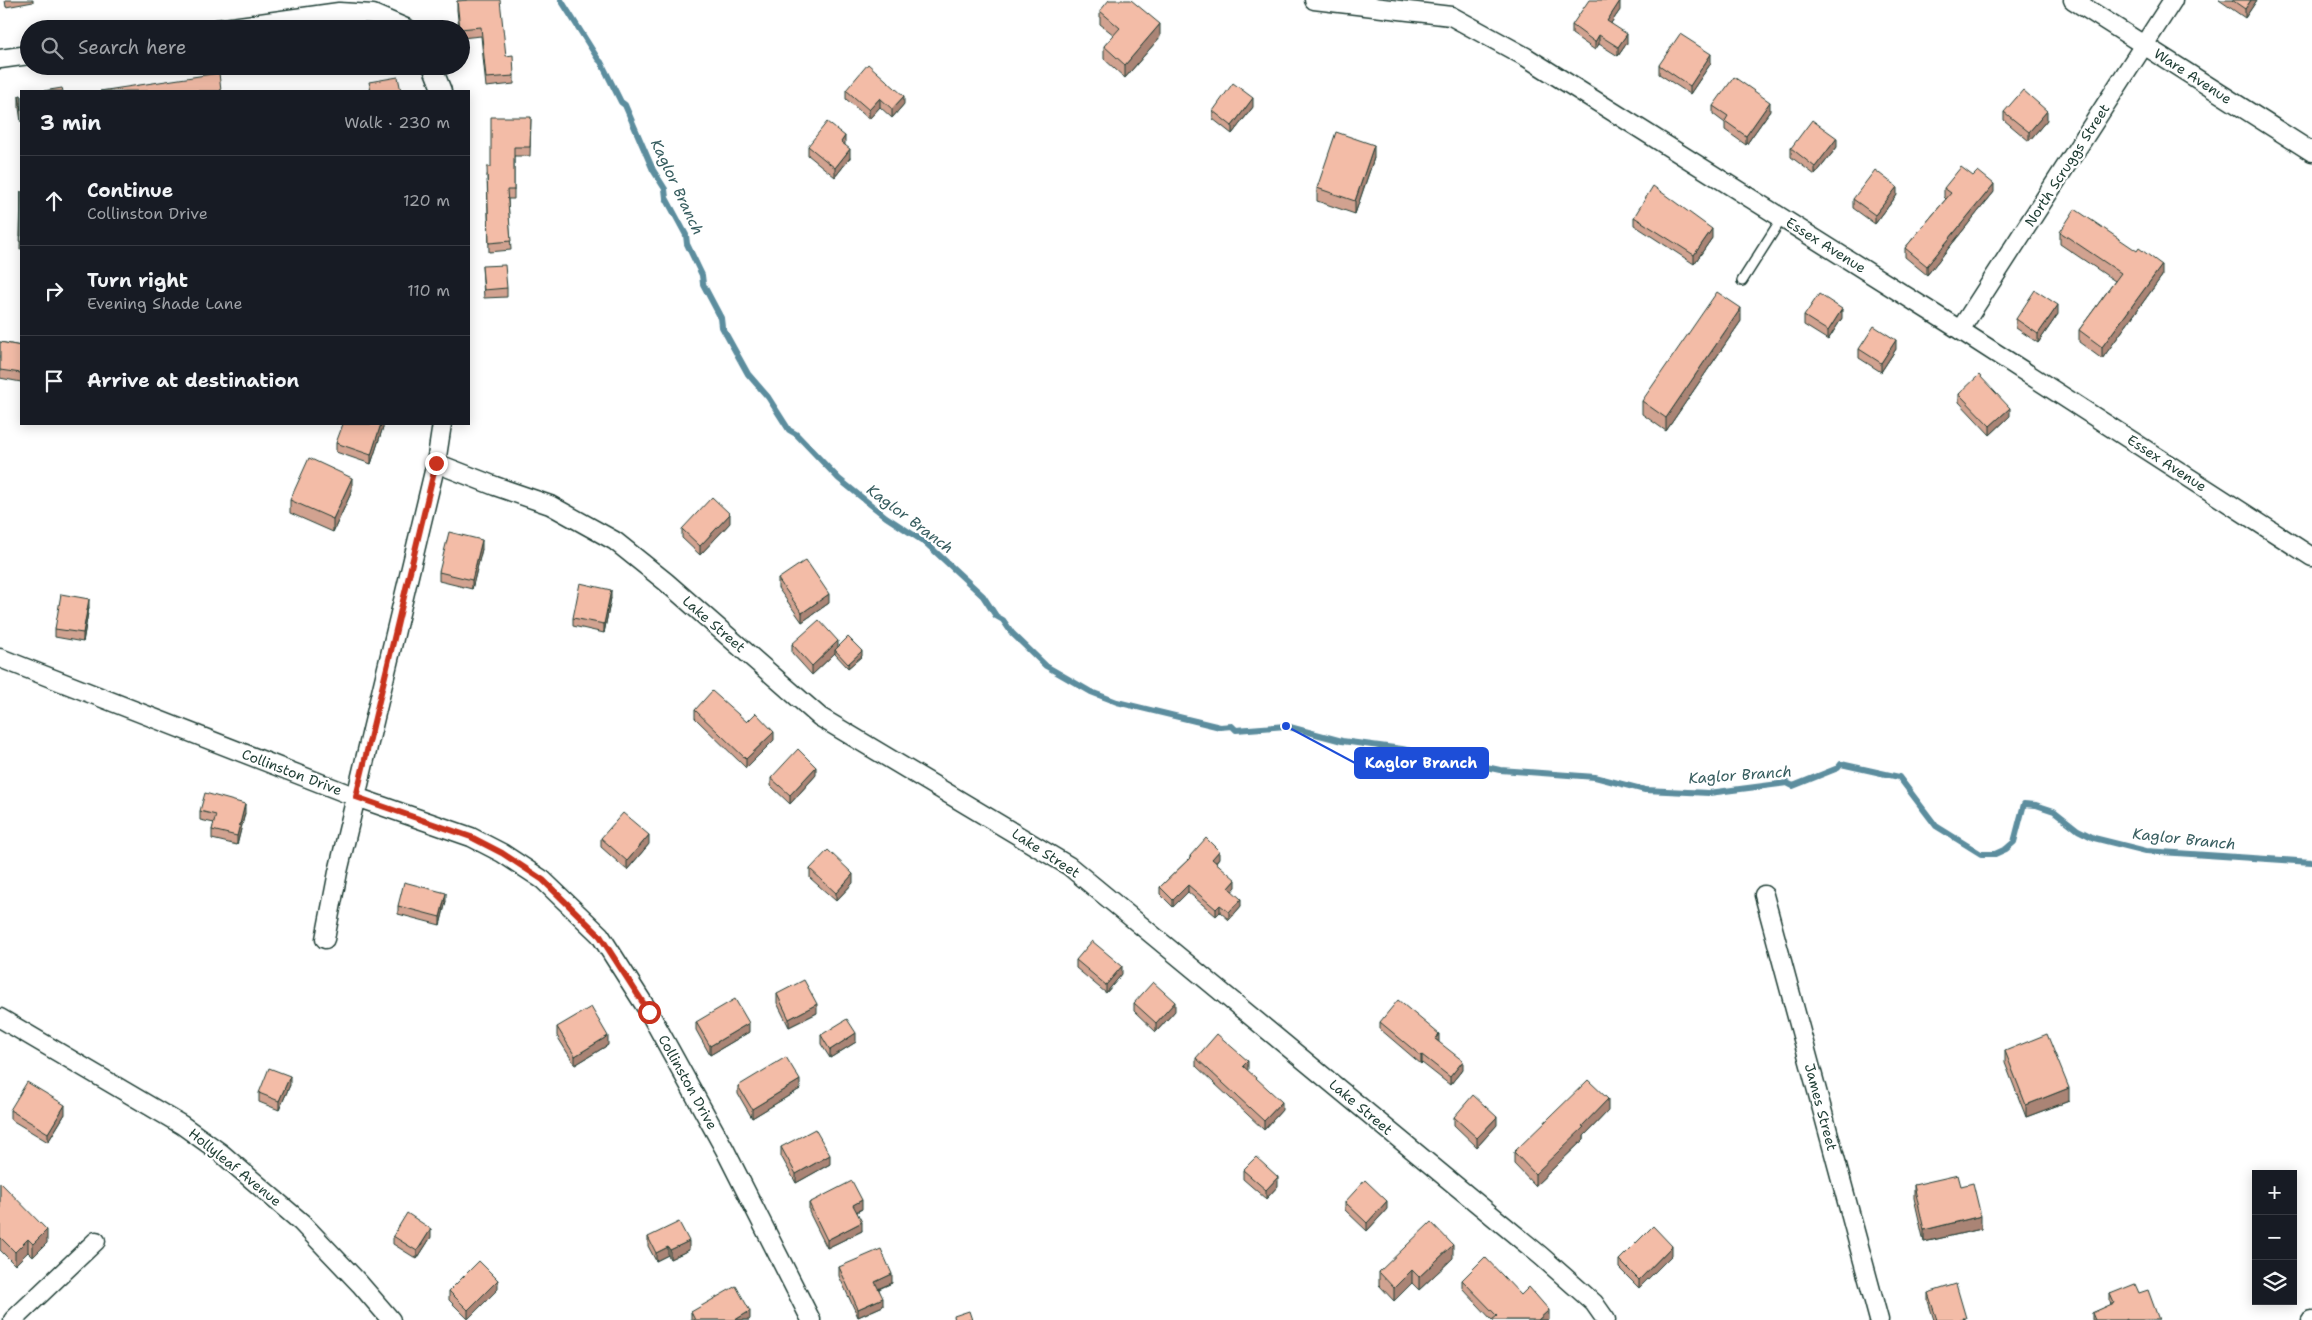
<!DOCTYPE html>
<meta charset="utf-8">
<style>
:root{--surface:#171b24;--page:#242831;--text:#f1f3f6;--muted:#9ea1a6;--line:#363941}
body{margin:0;font-family:"Shantell Sans",sans-serif;background:var(--page);color:var(--text)}
.controls{position:absolute;right:15px;bottom:15px;display:grid;overflow:hidden;border-radius:0px;box-shadow:0 2px 12px #0003}
.controls button{width:45px;height:45px;display:grid;place-items:center;padding:0;border:0;border-bottom:1px solid var(--line);background:var(--surface);color:var(--text);font:25px sans-serif}
.stop{position:absolute;width:15px;height:15px;margin:-11px;border:4px solid #c8321e;border-radius:50%;background:#fff}
.stop.end{background:#c8321e;border-color:#fff;box-shadow:0 1px 5px #0008}
.list{margin:0;padding:0;list-style:none}
h2{display:flex;justify-content:space-between;align-items:center;height:65px;margin:0;padding:0 20px;font-size:21px}
h2 small{font-size:16px;font-weight:400;color:var(--muted)}
.list li{display:grid;grid-template-columns:32px 1fr auto;gap:15px;align-items:center;box-sizing:border-box;height:90px;padding:0 20px;border-top:1px solid var(--line)}
.list b{display:block;font-size:19px;white-space:nowrap}
.list p{margin:0;font-size:16px;white-space:nowrap;color:var(--muted)}
.list em{font-size:16px;font-style:normal;color:var(--muted)}
.icon{flex:none;width:28px;height:28px;fill:none;stroke:currentColor;stroke-width:2;stroke-linecap:round;stroke-linejoin:round}
.map{position:relative;flex:none;width:2312px;height:1320px;overflow:hidden}
.search{position:absolute;background:var(--surface);box-shadow:0 2px 12px #0003;left:20px;top:20px;width:450px;height:55px;display:flex;align-items:center;gap:12px;box-sizing:border-box;padding:0 18px;border-radius:28px;color:var(--muted);font-size:19px}
.panel{position:absolute;background:var(--surface);box-shadow:0 2px 12px #0003;left:20px;top:90px;width:450px;height:335px;border-radius:0px}
.map>svg:first-child{display:block}
</style>
<div class="map">
<svg width="2312" height="1320" viewBox="0 0 2312 1320">
<rect width="100%" height="100%" fill="#fff"/>
<filter id="ink" filterUnits="userSpaceOnUse"><feTurbulence type="fractalNoise" baseFrequency=".02" numOctaves="2"/><feDisplacementMap in="SourceGraphic" scale="10" xChannelSelector="R" yChannelSelector="G"/><feConvolveMatrix kernelMatrix="1 2 1 2 8 2 1 2 1" color-interpolation-filters="sRGB"/></filter>
<g filter="url(#ink)">
<g fill="none" stroke-linecap="round" stroke-linejoin="round">
<path stroke="#5c8d9e" stroke-width="6" d="M561,0l37,59 3,3 20,40 4,3 28,65 12,19 1,9 20,37 1,9 15,31 1,9 18,34 1,9 26,47 20,23 21,33 7,4 43,45 47,38 40,26 57,53 13,20 7,4 9,13 34,33 45,26 26,10 103,25 12,-1 4,4 50,-4 56,15 60,8 98,21 95,7 50,13 64,3 78,-10 6,3 45,-18 3,-4 58,13 37,49 45,28h14l11,-5 8,-7 10,-38 12,1 18,6 24,19 16,8 52,13 166,11"/>
<g stroke="#1f3d34" stroke-width="12">
<path id="service" d="M1742,281l40,-63"/>
</g>
<g stroke="#1f3d34" stroke-width="21">
<g id="minor">
<path d="M1314,0l137,16 75,41 434,273 352,227"/>
<path d="M2073,0l239,152"/>
<path d="M217,29l122,-17 34,2 35,15"/>
<path d="M0,59l29,-4"/>
<path d="M432,66l10,25"/>
<path d="M1960,330l213,-330"/>
<path d="M436,463l59,23 55,19 65,36 51,41 154,135 249,149 472,390 53,47 12,17"/>
<path d="M0,658l356,139 115,40 31,16 41,27 57,55 49,77 76,138 86,170"/>
<path d="M1764,895l115,425"/>
<path d="M325,939l13,-67 98,-409 6,-39"/>
<path d="M0,1018l182,107 39,28 80,69 59,62 31,36"/>
<path d="M13,1320l83,-79"/>
<path d="M2311,1320h1"/>
</g>
</g>
<use href="#service" stroke="#fff" stroke-width="9"/>
<use href="#minor" stroke="#fff" stroke-width="18"/>
</g>
<g fill="#d1a290" stroke="#1f3d34">
<path d="M5,0h28v2l-27,5z"/>
<path d="M468,0l38,56 8,20v8l-28,3 -5,-51 -20,2v-9h-2l-2,-19v-9z"/>
<path d="M2219,0h38l-12,18z"/>
<path d="M1620,10l-9,13 16,20 -9,13 -19,-12 -4,6 -23,-16v-9z"/>
<path d="M1100,11l60,26 -35,41 -21,-19v-13l10,-11 -14,-11z"/>
<path d="M1711,63l-21,31 -31,-20v-9z"/>
<path d="M846,90l58,14 -12,14 -12,-11 -11,12 -23,-20z"/>
<path d="M21,95v27l-2,-14v-12z"/>
<path d="M1713,106l57,5 -24,34 -21,-15v-7l-12,-9z"/>
<path d="M1253,107l-21,27 -19,-15v-8z"/>
<path d="M2004,112l43,8 -18,21 -25,-21z"/>
<path d="M531,117l-1,39h-16v43h-6l3,51 -22,2 -2,-77 4,-8z"/>
<path d="M845,145l5,13 -15,19 -27,-22v-9z"/>
<path d="M1837,147l-22,28 -24,-18v-9z"/>
<path d="M1374,158l-19,56 -38,-13v-13z"/>
<path d="M1944,188l50,4 -67,83 -22,-18v-9l41,-49 -2,-2z"/>
<path d="M21,191v58h-1z"/>
<path d="M1897,195l-22,29 -22,-16v-9z"/>
<path d="M1634,217l78,21 -18,26 -60,-39z"/>
<path d="M2060,232l102,44 -60,83 -23,-17v-12l36,-49 -55,-37z"/>
<path d="M482,266l25,22v9l-23,1z"/>
<path d="M2058,314l-20,29 -22,-15v-9z"/>
<path d="M1804,316l38,2 -14,22 -24,-15z"/>
<path d="M1741,321l-75,110 -24,-17v-13z"/>
<path d="M0,342l21,4v36l-21,-4z"/>
<path d="M1859,349h37l-15,23 -22,-14z"/>
<path d="M1959,394l51,22 -20,19 -31,-33z"/>
<path d="M384,424l-13,40 -35,-12v-9z"/>
<path d="M352,491l-19,41 -43,-19v-13z"/>
<path d="M730,523l-30,32 -18,-17v-9z"/>
<path d="M482,549l-10,40 -33,-8v-9z"/>
<path d="M778,579l51,24 -27,19 -24,-34z"/>
<path d="M611,598l-7,35 -31,-7v-8z"/>
<path d="M89,607l-6,35 -28,-5v-8z"/>
<path d="M792,644l46,3 24,9 -14,12 -13,-14v-1l-23,22 -20,-22z"/>
<path d="M695,710l52,12 27,18 -28,28 -51,-50z"/>
<path d="M816,775l-26,29 -19,-18v-8z"/>
<path d="M200,811l45,2 -8,32 -25,-6v-9l2,-7 -14,-3z"/>
<path d="M601,838l48,6 -22,26 -26,-23z"/>
<path d="M1190,856l29,2 -3,4 20,25 -4,4 9,15 -12,14 -9,-8 -4,4 -28,-24 -15,15 -13,-13v-7l30,-29z"/>
<path d="M810,869l43,14 -17,18 -26,-23z"/>
<path d="M446,901l-6,24 -42,-11v-8z"/>
<path d="M1076,960l46,14 -16,19 -30,-25z"/>
<path d="M777,994l40,19 -28,14 -12,-24z"/>
<path d="M1134,1003l41,8 -19,21 -22,-21z"/>
<path d="M696,1022l53,10 -39,23 -14,-25z"/>
<path d="M1380,1022l59,20 24,27 -13,16 -28,-22 -1,1 -41,-35z"/>
<path d="M557,1027l51,18 -33,20 -18,-29z"/>
<path d="M821,1035l35,7 -26,16 -9,-14z"/>
<path d="M2005,1051l64,50 -43,16 -21,-54z"/>
<path d="M1196,1058l52,12h-1l35,40 -18,20 -68,-64z"/>
<path d="M290,1085l-11,25 -20,-8v-9z"/>
<path d="M738,1086l62,3 -48,29 -14,-24z"/>
<path d="M10,1110l55,4 -17,28 -38,-23z"/>
<path d="M1608,1111l-24,25v3l-49,47 -21,-22v-12z"/>
<path d="M1454,1117l43,8 -20,22 -23,-22z"/>
<path d="M781,1147l49,17 -34,19 -15,-27z"/>
<path d="M1243,1170l35,16 -12,13 -23,-20z"/>
<path d="M0,1182l47,61 -14,14 -5,-5 -13,13 -15,-15z"/>
<path d="M1914,1185l47,1 20,43 -57,13 -10,-44z"/>
<path d="M1345,1202l42,7 -20,22 -22,-21z"/>
<path d="M809,1203l53,6 -5,3 5,19 -35,17 -18,-36z"/>
<path d="M393,1236l38,1 -14,22 -24,-15z"/>
<path d="M648,1237l41,13 -19,9 -2,-4 -12,6 -8,-15z"/>
<path d="M1672,1255l-33,33 -20,-20v-8z"/>
<path d="M1453,1258l-34,32 -7,-7 -18,18 -15,-16v-13z"/>
<path d="M839,1267l53,16 -13,6 4,17 -25,11 -19,-41z"/>
<path d="M1462,1280l59,15 28,24 -1,1h-56l-30,-32z"/>
<path d="M498,1289l-30,30 -19,-19v-9z"/>
<path d="M1928,1293l38,27h-32l-6,-19z"/>
<path d="M2139,1293l20,27h-67v-7l19,-8 -1,-3v-8z"/>
<path d="M691,1312l59,7 -1,1h-58z"/>
</g>
<g fill="#aa8475" stroke="#1f3d34">
<path d="M2251,0h6l-12,18v-9z"/>
<path d="M1620,1v9l-13,19v-8z"/>
<path d="M1160,24v13l-35,41v-13z"/>
<path d="M1627,34v9l-9,13v-9z"/>
<path d="M1599,35v9l-4,6v-8z"/>
<path d="M1711,54v9l-21,31v-8z"/>
<path d="M904,96v8l-12,14v-9z"/>
<path d="M880,98v9l-11,12v-9z"/>
<path d="M1253,98v9l-21,27v-8z"/>
<path d="M1770,102v9l-24,34v-9z"/>
<path d="M2047,111v9l-18,21v-9z"/>
<path d="M845,136v9l-4,-3z"/>
<path d="M1837,138v9l-22,28v-8z"/>
<path d="M1374,145v13l-19,56v-13z"/>
<path d="M850,149v9l-15,19v-9z"/>
<path d="M1994,184v8l-67,83v-9z"/>
<path d="M1897,187v8l-22,29v-9z"/>
<path d="M1712,229v9l-18,26v-9z"/>
<path d="M2162,265v11l-60,83v-12z"/>
<path d="M2058,305v9l-20,29v-9z"/>
<path d="M1741,308v13l-75,110v-13z"/>
<path d="M1842,309v9l-14,22v-9z"/>
<path d="M1896,340v9l-15,23v-9z"/>
<path d="M2010,408v8l-20,19v-9z"/>
<path d="M381,424h3l-13,40v-9z"/>
<path d="M352,478v13l-19,41v-13z"/>
<path d="M730,514v9l-30,32v-9z"/>
<path d="M482,540v9l-10,40v-9z"/>
<path d="M611,590v8l-7,35v-9z"/>
<path d="M829,594v9l-27,19v-9z"/>
<path d="M89,599v8l-6,35v-9z"/>
<path d="M838,641v9h-3v3l-23,22v-9z"/>
<path d="M862,651v5l-14,12v-4z"/>
<path d="M774,732v8l-28,28v-9z"/>
<path d="M816,767v8l-26,29v-9z"/>
<path d="M245,804v9l-8,32v-9z"/>
<path d="M649,835v9l-22,26v-9z"/>
<path d="M1219,851v7l-7,8v-7z"/>
<path d="M853,874v9l-17,18v-8z"/>
<path d="M1236,880v7l-7,8v-7z"/>
<path d="M1188,885v7l-15,15v-7z"/>
<path d="M446,893v8l-6,24v-8z"/>
<path d="M1241,899v7l-12,14v-8z"/>
<path d="M1220,905v7l-4,4v-7z"/>
<path d="M1122,966v8l-16,19v-8z"/>
<path d="M1175,1002v9l-19,21v-9z"/>
<path d="M817,1004v9l-28,14v-8z"/>
<path d="M749,1023v9l-39,23v-9z"/>
<path d="M856,1033v9l-26,16v-8z"/>
<path d="M1439,1034v8l-4,-3z"/>
<path d="M608,1036v9l-33,20v-9z"/>
<path d="M1422,1055v8l-1,1v-8z"/>
<path d="M1248,1061v9l-5,5v-9z"/>
<path d="M1463,1061v8l-13,16v-8z"/>
<path d="M290,1076v9l-11,25v-9z"/>
<path d="M800,1080v9l-48,29v-9z"/>
<path d="M2069,1088v13l-43,16v-12z"/>
<path d="M1608,1099v12l-24,25v3l-49,47v-12z"/>
<path d="M1282,1102v8l-18,20v-9z"/>
<path d="M65,1105v9l-17,28v-9z"/>
<path d="M1497,1117v8l-20,22v-9z"/>
<path d="M830,1155v9l-34,19v-9z"/>
<path d="M1278,1177v9l-12,13v-9z"/>
<path d="M862,1200v9l-9,4v-8z"/>
<path d="M1387,1201v8l-20,22v-8z"/>
<path d="M1981,1216v13l-57,13v-12z"/>
<path d="M862,1222v9l-35,17v-8z"/>
<path d="M431,1229v8l-14,22v-8z"/>
<path d="M47,1230v13l-14,14v-13z"/>
<path d="M28,1239v13l-13,13v-13z"/>
<path d="M689,1241v9l-19,9v-9z"/>
<path d="M1453,1245v13l-34,32v-13z"/>
<path d="M1672,1246v9l-33,33v-8z"/>
<path d="M668,1247v8l-12,6v-8z"/>
<path d="M1412,1270v13l-18,18v-13z"/>
<path d="M892,1274v9l-17,7v-8z"/>
<path d="M498,1280v9l-30,30v-9z"/>
<path d="M883,1298v8l-25,11v-8z"/>
<path d="M1549,1310v9l-1,1h-10z"/>
<path d="M750,1311v8l-1,1h-14z"/>
</g>
<g fill="#f3bca7" stroke="#1f3d34">
<path d="M468,0h32l6,56 7,-1 1,21 -28,2 -5,-51 -21,2 -3,-28z"/>
<path d="M1109,0h22l29,24 -35,41 -21,-19 16,-18 -20,-17z"/>
<path d="M1589,0h29l2,1 -13,20 20,13 -9,13 -19,-12 -4,7 -23,-17z"/>
<path d="M2232,0h19l-6,9z"/>
<path d="M1680,34l31,20 -21,32 -31,-21z"/>
<path d="M868,64l36,32 -12,13 -12,-11 -11,12 -23,-20z"/>
<path d="M219,73l2,18h-121z"/>
<path d="M398,77l3,14h-30l-2,-9z"/>
<path d="M1734,77l36,25 -24,34 -21,-15 3,-5 -15,-10z"/>
<path d="M1233,83l20,15 -21,28 -19,-15z"/>
<path d="M62,88l1,3h-20z"/>
<path d="M2023,90l24,21 -18,21 -25,-20z"/>
<path d="M21,95v16l-2,-15z"/>
<path d="M491,117h40l-1,30h-16v43h-7l4,51 -22,2 -2,-76h4z"/>
<path d="M1812,120l25,18 -22,29 -24,-19z"/>
<path d="M827,122l18,14 -4,6 9,7 -15,19 -27,-22z"/>
<path d="M1336,132l38,13 -19,56 -38,-13z"/>
<path d="M1961,167l12,9 5,-5 16,13 -67,82 -22,-18 46,-55 -7,-5z"/>
<path d="M1875,170l22,17 -22,28 -22,-16z"/>
<path d="M1653,186l59,43 -18,26 -60,-38z"/>
<path d="M21,191v45h-1z"/>
<path d="M2075,209l62,42 2,-3 23,17 -60,82 -23,-17 42,-57 -61,-41z"/>
<path d="M505,265l2,23 -23,2 -2,-24z"/>
<path d="M2035,290l23,15 -20,29 -22,-15z"/>
<path d="M1717,292l24,16 -75,110 -24,-17z"/>
<path d="M1819,294l23,15 -14,22 -24,-15z"/>
<path d="M1874,326l22,14 -15,23 -22,-14z"/>
<path d="M0,342l21,4v27l-21,-3z"/>
<path d="M1979,375l31,33 -20,18 -31,-32z"/>
<path d="M343,424h38l-10,31 -35,-12z"/>
<path d="M309,458l43,20 -19,41 -43,-19z"/>
<path d="M712,497l18,17 -30,32 -18,-17z"/>
<path d="M449,532l33,8 -10,40 -33,-8z"/>
<path d="M806,560l23,34 -27,19 -24,-34z"/>
<path d="M580,583l31,7 -7,34 -31,-6z"/>
<path d="M61,594l28,5 -6,34 -28,-4z"/>
<path d="M819,620l19,21 -26,25 -20,-22z"/>
<path d="M848,637l14,14 -14,13 -13,-14z"/>
<path d="M712,691l35,31 9,-9 18,19 -28,27 -51,-49z"/>
<path d="M798,749l18,18 -26,28 -19,-17z"/>
<path d="M205,793l40,11 -8,32 -25,-6 4,-15 -16,-4z"/>
<path d="M623,813l26,22 -22,26 -26,-23z"/>
<path d="M1206,838l13,13 -7,8 24,21 -7,8 12,11 -12,13 -9,-7 -4,4 -28,-24 -15,15 -13,-13 31,-30 -1,-1z"/>
<path d="M828,850l25,24 -17,19 -26,-24z"/>
<path d="M404,882l42,11 -6,24 -42,-11z"/>
<path d="M1092,941l30,25 -16,19 -30,-25z"/>
<path d="M804,980l13,24 -28,15 -12,-25z"/>
<path d="M1153,982l22,20 -19,21 -22,-20z"/>
<path d="M735,999l14,24 -39,23 -14,-24z"/>
<path d="M1398,1000l41,34 -4,5 28,22 -13,16 -28,-22 -1,1 -41,-34z"/>
<path d="M591,1007l17,29 -33,20 -18,-29z"/>
<path d="M847,1019l9,14 -26,17 -9,-15z"/>
<path d="M1217,1034l31,27 -5,5 39,36 -18,19 -68,-63z"/>
<path d="M2047,1034l22,54 -43,17 -21,-54z"/>
<path d="M786,1057l14,23 -48,29 -14,-23z"/>
<path d="M269,1068l21,8 -11,25 -20,-8z"/>
<path d="M1588,1080l20,19 -26,27 2,1 -49,47 -21,-22z"/>
<path d="M27,1082l38,23 -17,28 -38,-23z"/>
<path d="M1473,1095l24,22 -20,21 -23,-21z"/>
<path d="M815,1129l15,26 -34,19 -15,-27z"/>
<path d="M1256,1157l22,20 -12,13 -23,-20z"/>
<path d="M1958,1175l3,11 12,-3 8,33 -57,14 -10,-45z"/>
<path d="M1365,1180l22,21 -20,22 -22,-21z"/>
<path d="M852,1181l10,19 -9,5 9,17 -35,18 -18,-37z"/>
<path d="M0,1182l47,48 -14,14 -5,-5 -13,13 -15,-15z"/>
<path d="M407,1213l24,16 -14,22 -24,-15z"/>
<path d="M679,1222l10,19 -19,9 -2,-3 -12,6 -8,-16z"/>
<path d="M1431,1222l22,23 -34,32 -7,-7 -18,18 -15,-16z"/>
<path d="M1653,1226l19,20 -33,34 -20,-20z"/>
<path d="M881,1249l11,25 -17,8 8,16 -25,11 -19,-42z"/>
<path d="M1485,1257l36,38 8,-8 20,23 -11,10h-46l5,-4 -35,-36z"/>
<path d="M479,1261l19,19 -30,30 -19,-19z"/>
<path d="M1956,1284l10,34h-3l1,2h-27l-9,-27z"/>
<path d="M2135,1284l4,9 9,-3 11,30h-32v-1l-2,1h-30l-3,-7 22,-10 -4,-9z"/>
<path d="M736,1286l14,25 -15,9h-40l-4,-8z"/>
<path d="M969,1311l3,9h-17l-1,-4z"/>
</g>
</g>
<g fill="none" stroke-linecap="round" stroke-linejoin="round" filter="url(#ink)">
<path stroke="#c8321e" stroke-width="6" d="M436,463l-80,334 115,40 31,16 41,27 57,56 49,76"/>
</g>
<g text-anchor="middle" stroke-width="4.5" stroke-linejoin="round" paint-order="stroke">
<g font-size="14" fill="#1f3d34" stroke="#fff">
<text transform="translate(2193 76) rotate(33)" y="5">Ware Avenue</text>
<text transform="translate(2067 165) rotate(-57)" y="5">North Scruggs Street</text>
<text transform="translate(1826 245) rotate(32)" y="5">Essex Avenue</text>
<text transform="translate(2167 463) rotate(33)" y="5">Essex Avenue</text>
<text transform="translate(714 624) rotate(41)" y="5">Lake Street</text>
<text transform="translate(292 772) rotate(21)" y="5">Collinston Drive</text>
<text transform="translate(1046 853) rotate(33)" y="5">Lake Street</text>
<text transform="translate(688 1082) rotate(61)" y="5">Collinston Drive</text>
<text transform="translate(1361 1107) rotate(40)" y="5">Lake Street</text>
<text transform="translate(1821 1107) rotate(75)" y="5">James Street</text>
<text transform="translate(235 1167) rotate(39)" y="5">Hollyleaf Avenue</text>
</g>
<g font-size="15" font-style="italic" fill="#385e60" stroke="#fff">
<text transform="translate(677 187) rotate(65)" y="5">Kaglor Branch</text>
<text transform="translate(910 519) rotate(37)" y="5">Kaglor Branch</text>
<text transform="translate(1740 775) rotate(-4)" y="5">Kaglor Branch</text>
<text transform="translate(2184 839) rotate(6)" y="5">Kaglor Branch</text>
</g>
</g>
<path fill="none" stroke="#1d4ed8" stroke-width="2" d="M1286 726L1355 763"/>
<circle fill="#1d4ed8" stroke="#fff" stroke-width="2" cx="1286" cy="726" r="5"/>
<rect fill="#1d4ed8" stroke="#1d4ed8" stroke-width="2" x="1355" y="748" width="133" height="30" rx="5"/>
<g font-size="15" text-anchor="middle" font-weight="bold" fill="#fff">
<text x="1421" y="768">Kaglor Branch</text>
</g>
</svg>
<div class="controls">
<button>+</button>
<button>−</button>
<button><svg class="icon" aria-label="layers" viewBox="0 0 24 24"><path d="M12 4l9 5-9 5-9-5zM3 14l9 5 9-5"/></svg></button>
</div>
<div class="stop" style="left:649px;top:1012px"></div>
<div class="stop end" style="left:436px;top:463px"></div>
<div class="search"><svg class="icon" aria-label="search" viewBox="0 0 24 24"><circle cx="10" cy="10" r="6"/><path d="M15 15l6 6"/></svg>Search here</div>
<section class="panel">
<h2>3 min<small>Walk · 230 m</small></h2>
<ul class="list">
<li><svg class="icon" aria-label="ahead" viewBox="0 0 24 24"><path d="M12 20V5M6 11l6-6 6 6"/></svg><div><b>Continue</b><p>Collinston Drive</p></div><em>120 m</em></li>
<li><svg class="icon" aria-label="right" viewBox="0 0 24 24"><path d="M7 20v-9h11M14 6l5 5-5 5"/></svg><div><b>Turn right</b><p>Evening Shade Lane</p></div><em>110 m</em></li>
<li><svg class="icon" aria-label="arrive" viewBox="0 0 24 24"><path d="M6 21V4h12l-3 4 3 4H6"/></svg><div><b>Arrive at destination</b></div></li>
</ul>
</section>
</div>
